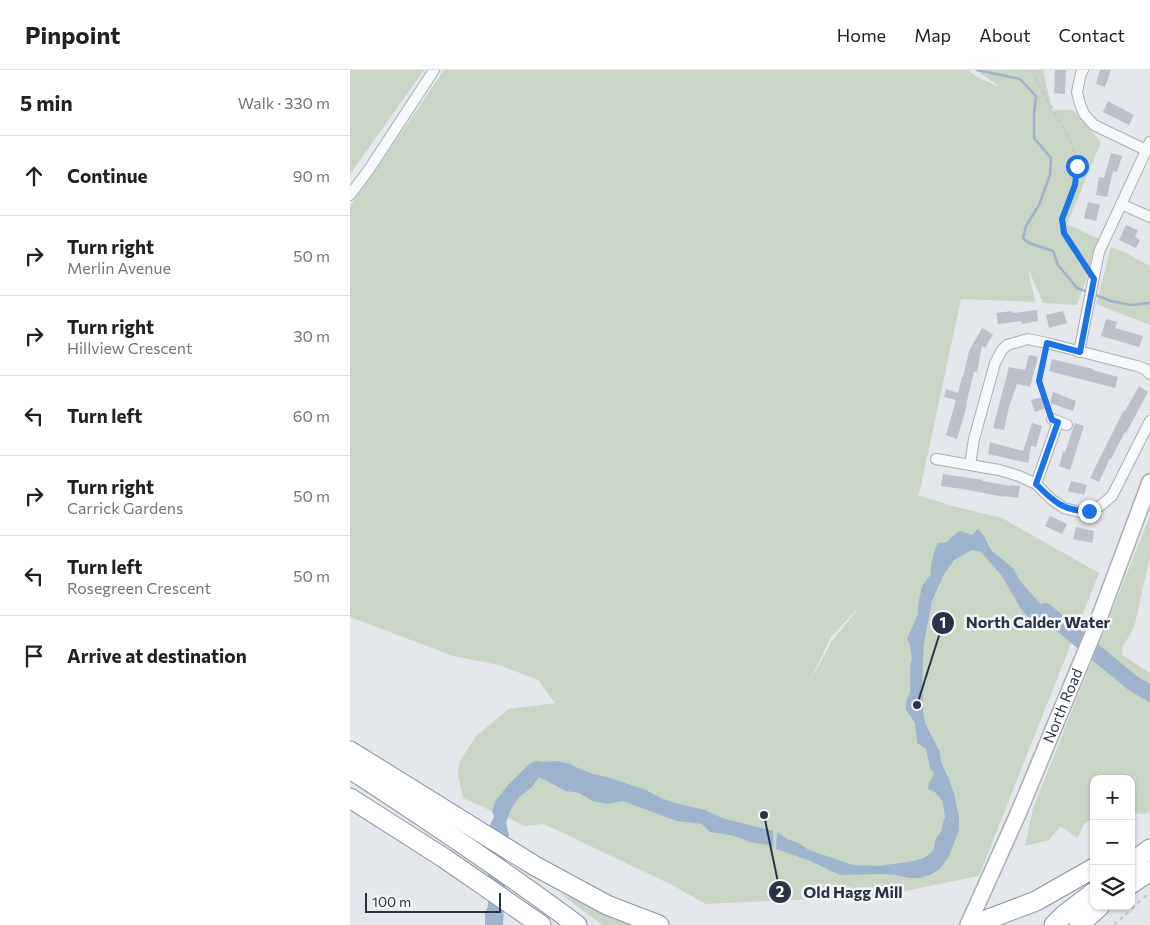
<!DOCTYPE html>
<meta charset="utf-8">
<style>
:root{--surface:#fff;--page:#f2f2f2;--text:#202124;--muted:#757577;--line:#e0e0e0}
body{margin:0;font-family:Commissioner,sans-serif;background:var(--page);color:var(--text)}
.controls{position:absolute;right:15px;bottom:15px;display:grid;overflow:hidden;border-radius:10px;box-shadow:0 1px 4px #0004}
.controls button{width:45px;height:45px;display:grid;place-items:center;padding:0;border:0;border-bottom:1px solid var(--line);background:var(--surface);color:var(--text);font:25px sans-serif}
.scale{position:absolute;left:15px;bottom:12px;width:136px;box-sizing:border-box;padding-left:5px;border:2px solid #2b3445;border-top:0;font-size:14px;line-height:18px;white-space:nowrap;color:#2b3445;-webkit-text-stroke:4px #f4f6f9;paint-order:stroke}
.stop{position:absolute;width:15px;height:15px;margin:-11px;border:4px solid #1a73e8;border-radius:50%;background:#fff}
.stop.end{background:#1a73e8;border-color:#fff;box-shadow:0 1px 5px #0008}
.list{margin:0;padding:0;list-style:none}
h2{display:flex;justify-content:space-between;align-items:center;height:65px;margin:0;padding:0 20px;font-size:21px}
h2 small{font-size:16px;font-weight:400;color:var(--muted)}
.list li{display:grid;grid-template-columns:32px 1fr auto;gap:15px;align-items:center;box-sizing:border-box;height:80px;padding:0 20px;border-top:1px solid var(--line)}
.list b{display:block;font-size:19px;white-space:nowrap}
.list p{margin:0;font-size:16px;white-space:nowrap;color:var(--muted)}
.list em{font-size:16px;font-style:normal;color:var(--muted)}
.icon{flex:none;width:28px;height:28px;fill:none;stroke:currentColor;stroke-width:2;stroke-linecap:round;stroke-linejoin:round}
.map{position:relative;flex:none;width:800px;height:855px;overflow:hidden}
header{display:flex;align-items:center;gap:30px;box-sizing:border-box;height:70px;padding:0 25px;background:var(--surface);border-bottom:1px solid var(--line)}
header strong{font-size:24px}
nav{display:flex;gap:28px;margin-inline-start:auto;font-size:18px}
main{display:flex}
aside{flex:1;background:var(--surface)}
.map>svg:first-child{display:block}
</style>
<header>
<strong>Pinpoint</strong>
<nav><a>Home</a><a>Map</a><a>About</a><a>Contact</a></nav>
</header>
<main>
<aside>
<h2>5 min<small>Walk · 330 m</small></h2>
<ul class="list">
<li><svg class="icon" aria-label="ahead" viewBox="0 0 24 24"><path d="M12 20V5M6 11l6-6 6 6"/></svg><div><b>Continue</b></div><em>90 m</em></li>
<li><svg class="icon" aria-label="right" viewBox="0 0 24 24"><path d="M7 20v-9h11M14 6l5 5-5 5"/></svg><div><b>Turn right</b><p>Merlin Avenue</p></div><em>50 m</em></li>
<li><svg class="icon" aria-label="right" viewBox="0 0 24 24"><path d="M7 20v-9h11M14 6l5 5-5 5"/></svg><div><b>Turn right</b><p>Hillview Crescent</p></div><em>30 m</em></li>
<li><svg class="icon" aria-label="left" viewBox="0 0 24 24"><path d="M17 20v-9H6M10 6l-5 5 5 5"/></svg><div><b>Turn left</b></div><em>60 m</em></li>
<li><svg class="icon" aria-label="right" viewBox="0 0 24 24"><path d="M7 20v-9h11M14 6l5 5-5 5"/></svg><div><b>Turn right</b><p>Carrick Gardens</p></div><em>50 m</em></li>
<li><svg class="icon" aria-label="left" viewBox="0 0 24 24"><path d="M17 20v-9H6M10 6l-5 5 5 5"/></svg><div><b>Turn left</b><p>Rosegreen Crescent</p></div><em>50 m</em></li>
<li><svg class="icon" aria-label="arrive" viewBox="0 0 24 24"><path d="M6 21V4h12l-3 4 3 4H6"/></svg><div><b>Arrive at destination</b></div></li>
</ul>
</aside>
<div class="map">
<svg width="800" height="855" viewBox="0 0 800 855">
<rect width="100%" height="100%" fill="#e4e7ec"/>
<g fill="#c9d6c5" fill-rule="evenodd">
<path d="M0,0h74l-74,104z"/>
<path d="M94,0h524l9,7 20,9 -1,-2 -20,-14h67l9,40h21l28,32 -34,82 32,15 -12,38 -10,28 -34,-2 -15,-35 7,34 -74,-3 -41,191 -2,5 34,11 50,12 97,55 -120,303 -98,20 -175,8 -36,-20 -126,-60 -19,2 -62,-28 -5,-23 1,-12 17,-27 33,-27 47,-6h-1l-17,-23 -39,-15 -46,-9 -103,-39v-411l25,-35zM511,535l-29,36 -23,42 22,-46z"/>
<path d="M761,177l13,5 26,14v59l-54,-21z"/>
<path d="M800,446v40l-16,72 -11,18 -1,9 28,18v138l-5,3 -14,-1v-34h-37v40l-9,4 -8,15 -16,-12 -12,14 -24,6 8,-38z"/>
<path d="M209,823l77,32h-33z"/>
</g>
<g fill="#9fb4cc">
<path d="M628,459l6,7 7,14 22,18 7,13 26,29 20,8 -7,10 -12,-8 -13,-1 -6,-2 -7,-8 -19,-33 -21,-24 -9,-2 -18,10 -11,16 -11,25 -8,42 -2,38 1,31 2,11 15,29 1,10 7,15 6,16 5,24v13l-10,26 -9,13 -8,5 -12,4h-11l-13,-3 -14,-1 -42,1 -32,-15 -32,-11 1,-17 10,7 11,4 11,7 44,15 25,1 36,-5 10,-3 8,-6 2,-5 2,-9 5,-6 2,-10 2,-5 -2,-15 -7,-9 -8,-4 1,-6 5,-9 -4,-6 -4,-19 -9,-6 -2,-20 -9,-13v-8l4,-10v-25l2,-8 -2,-14 -3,-6 11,-25v-9l4,-19 9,-12c-1,-8 3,-25 7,-31l9,-1 7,-7 6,-4 12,4z"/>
<path d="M771,599c11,5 18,15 29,19v14c-7,-3 -15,-8 -21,-13 -5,-5 -6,-11 -13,-15z"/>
<path d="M186,691l10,1 12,-1 12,3 10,5 13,5 14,3 39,13 15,8 14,5 30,7 17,8 51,13v16l-5,-2 -19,-3 -8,-4 -11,-3 -20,-3 -8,-8 -25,-3 -54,-20 -16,3 -14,-3 -14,-8 -13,-2 -27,-14 -8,11 -12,9 -9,14 -4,12 3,12 -4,8 -1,13 2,6 -3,63h-18v-12l3,-7v-8l2,-15 -2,-9 3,-8 -1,-41 4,-8 -2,-6 4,-11 13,-16 20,-20z"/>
</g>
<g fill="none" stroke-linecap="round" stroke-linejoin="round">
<g stroke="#9fb4cc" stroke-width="2.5">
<path d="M627,0l43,9 16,17 -2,19v23l17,20 -1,17 -11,30 -13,21 -3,12 6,5 24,8 5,14 19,23 11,4"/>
<path d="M743,224l18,7 19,4 20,-2"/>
</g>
<path stroke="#9fb4cc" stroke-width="16" d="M695,541l89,73 16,9"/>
</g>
<g fill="#bbc0ca">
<path d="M705,0h11l-1,24 -11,-1z"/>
<path d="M750,0h11l-6,17 -9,-3z"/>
<path d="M758,31l26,14 -5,10 -26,-13z"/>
<path d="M761,83l11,3 -5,16 -4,-1 -6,26 -11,-2 3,-18 5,1z"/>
<path d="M738,132l12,3 -4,16 -12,-3z"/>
<path d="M776,155l12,5 -3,7 5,3 -4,8 -17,-8z"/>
<path d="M687,240l1,11 -16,3 -1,-3 -23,3 -2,-11 16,-2 1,2z"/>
<path d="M713,241l4,12 -18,5 -3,-13z"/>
<path d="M756,249l11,3 -2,6 28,8 -4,11 -38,-11z"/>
<path d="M632,258l11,6 -8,14 -3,-2 -5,26h-3l-8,33h1l-10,34 -11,-4 10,-35 -12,-3 2,-8 12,4 4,-16h1l6,-26z"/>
<path d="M679,285l9,2 -8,30 -13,-3 -8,23 -5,23 -11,-2 16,-61 16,3z"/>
<path d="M702,289l41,10v1l25,7 -3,11 -66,-17z"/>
<path d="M789,316l9,6 -22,41 -1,-1 -14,27 -1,-1 -11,24 -9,-4 34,-68 1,1z"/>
<path d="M703,322l23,9 -3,10 -23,-8z"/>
<path d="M689,328h3l4,10 -11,4 -4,-12z"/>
<path d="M682,353l10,3 -6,21 -5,-1 -3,17 -40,-9 2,-12 33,9z"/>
<path d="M725,353l9,3 -14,44 -11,-4 4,-14h2z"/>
<path d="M593,404l40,6 -1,1 29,5v-1l9,1 -2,12 -14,-2v1l-41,-8 -22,-3z"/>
<path d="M721,411l16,4 -3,10 -16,-4z"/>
<path d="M700,446l17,8 -5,10 -17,-8z"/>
<path d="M726,457l18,4 -2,12 -19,-4z"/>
</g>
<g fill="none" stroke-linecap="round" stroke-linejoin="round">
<g stroke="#a9aeb7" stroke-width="12">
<g id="street">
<path d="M733,0l-2,3 -4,19 3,12 4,10 10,11 52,25"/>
<path d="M0,125l20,-27 64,-98"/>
<path d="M771,134l29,13"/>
<path d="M729,282l20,-100 51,-110"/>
<path d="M702,349l15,6"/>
<path d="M586,389l63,11 20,6 17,8 15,15 13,9 15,4 10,-1 11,-5 12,-10 38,-75"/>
<path d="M620,395l4,-26 21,-76 7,-13 5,-5 21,-6 19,4 90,23 8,3 5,5"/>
<path d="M686,414l22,-62"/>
</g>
</g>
<g stroke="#a9aeb7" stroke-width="18">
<g id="secondary">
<path id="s1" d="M618,855l50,-111 77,-185 55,-147"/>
</g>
</g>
<g stroke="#8b94a3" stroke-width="21">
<g id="highway">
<path d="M0,681l185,115 72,39 52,20"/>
<path d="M0,699c77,50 153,101 227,156"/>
<path d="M0,728l94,60 97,67"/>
<path d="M781,793l19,-14"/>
<path d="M781,814l19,-13"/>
<path d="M623,855l63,-24 58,-33"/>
<path d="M704,855l11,-11 29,-22"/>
<path d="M729,855l21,-19"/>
</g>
</g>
<g stroke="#c2c5cb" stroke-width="2" stroke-dasharray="4 4" stroke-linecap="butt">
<path d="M681,0l41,74 5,22 -2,19 -13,34 2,14 23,35"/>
<path d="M695,282l-6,29 10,29"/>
<path d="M764,855l36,-33"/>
</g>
<use href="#street" stroke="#f7f8fa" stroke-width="10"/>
<use href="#secondary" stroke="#fff" stroke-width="15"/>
<use href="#highway" stroke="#fff" stroke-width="19"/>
</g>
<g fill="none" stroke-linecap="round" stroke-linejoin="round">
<path stroke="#1a73e8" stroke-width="6" d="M727,96l-2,19 -13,34 2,14 30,46 -14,73 -33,-9 -8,38 13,39 6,2 -22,62c16,16 28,28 53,27"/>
</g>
<g text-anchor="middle" stroke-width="5" stroke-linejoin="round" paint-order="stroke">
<g font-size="15" fill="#2b3445" stroke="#f4f6f9">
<text dy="5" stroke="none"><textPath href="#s1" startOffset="239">North Road</textPath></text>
</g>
</g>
<path fill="none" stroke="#2b3445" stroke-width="2" d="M567 635L593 553M414 745L430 822"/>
<g fill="#2b3445" stroke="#f4f6f9" stroke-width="2">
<circle cx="567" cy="635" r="5"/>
<circle cx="414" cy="745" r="5"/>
<circle cx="593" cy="553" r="12"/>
<circle cx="430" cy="822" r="12"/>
</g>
<g font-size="15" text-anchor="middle" font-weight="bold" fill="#fff">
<text x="593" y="558">1</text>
<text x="430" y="827">2</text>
</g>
<g font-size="16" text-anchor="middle" font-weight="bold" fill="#2b3445" stroke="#f4f6f9" stroke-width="5" stroke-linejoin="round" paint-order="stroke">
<text x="688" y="558">North Calder Water</text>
<text x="503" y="828">Old Hagg Mill</text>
</g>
</svg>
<div class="controls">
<button>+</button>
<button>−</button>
<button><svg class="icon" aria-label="layers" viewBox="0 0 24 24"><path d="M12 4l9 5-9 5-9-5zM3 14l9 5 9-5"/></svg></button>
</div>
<div class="scale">100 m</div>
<div class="stop" style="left:727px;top:96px"></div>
<div class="stop end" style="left:739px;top:441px"></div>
</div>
</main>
